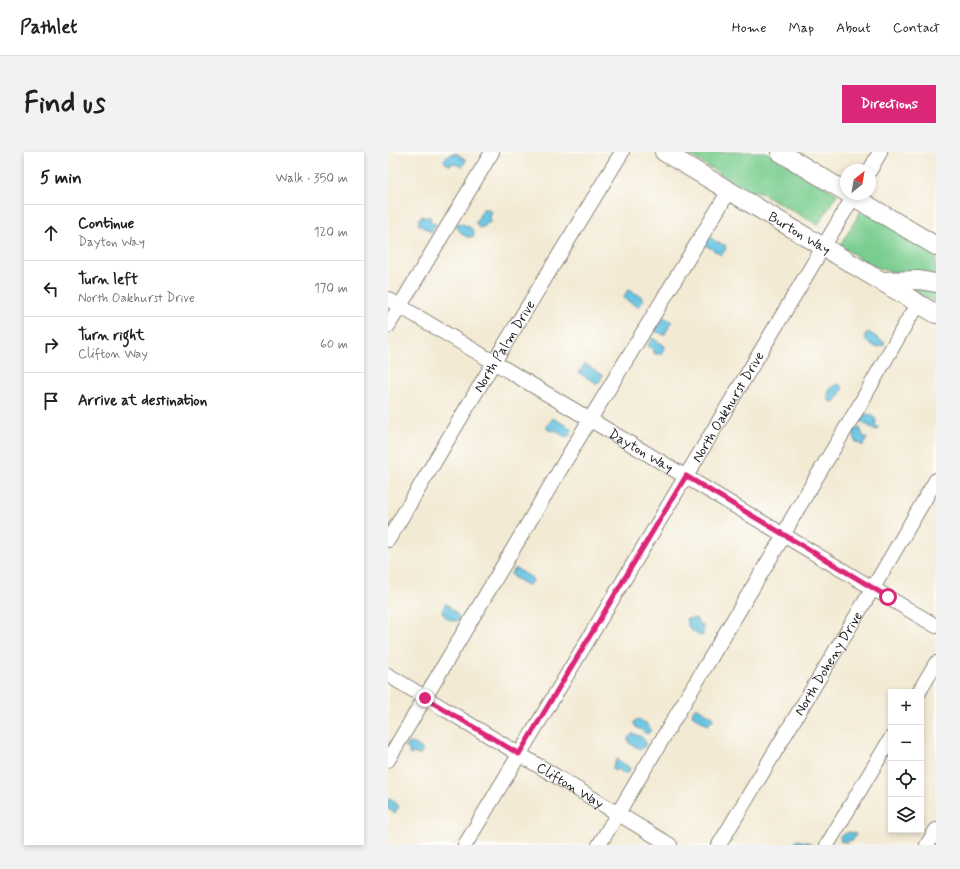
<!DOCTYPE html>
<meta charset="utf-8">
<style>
:root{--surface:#fff;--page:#f2f2f2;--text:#202124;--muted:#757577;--line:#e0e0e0;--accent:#db2777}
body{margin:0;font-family:Mynerve,sans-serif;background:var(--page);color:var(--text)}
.controls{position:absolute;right:12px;bottom:12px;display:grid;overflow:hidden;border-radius:0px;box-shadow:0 2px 6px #0003}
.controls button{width:36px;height:36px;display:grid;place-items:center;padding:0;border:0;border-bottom:1px solid var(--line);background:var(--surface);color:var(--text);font:20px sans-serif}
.compass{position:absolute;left:452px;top:12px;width:36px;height:36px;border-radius:50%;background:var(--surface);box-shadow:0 2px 6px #0003;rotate:31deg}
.stop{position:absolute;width:12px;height:12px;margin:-9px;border:3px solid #db2777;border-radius:50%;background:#fff}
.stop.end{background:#db2777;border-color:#fff;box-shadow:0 1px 4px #0008}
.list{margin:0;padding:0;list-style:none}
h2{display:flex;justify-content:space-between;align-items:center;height:52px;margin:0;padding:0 16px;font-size:17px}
h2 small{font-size:13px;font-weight:400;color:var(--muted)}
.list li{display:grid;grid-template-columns:26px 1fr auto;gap:12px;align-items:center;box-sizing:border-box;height:56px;padding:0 16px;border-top:1px solid var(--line)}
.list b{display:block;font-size:15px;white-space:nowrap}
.list p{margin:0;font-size:13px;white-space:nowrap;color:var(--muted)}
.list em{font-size:13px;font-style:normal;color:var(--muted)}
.icon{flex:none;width:22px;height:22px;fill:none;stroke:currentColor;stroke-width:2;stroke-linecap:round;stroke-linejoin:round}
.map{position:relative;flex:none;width:548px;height:693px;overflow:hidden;border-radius:0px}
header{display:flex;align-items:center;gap:24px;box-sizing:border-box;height:56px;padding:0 20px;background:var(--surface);border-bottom:1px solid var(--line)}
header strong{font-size:19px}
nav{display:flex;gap:22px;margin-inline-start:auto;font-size:14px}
.intro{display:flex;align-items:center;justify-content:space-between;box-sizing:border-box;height:96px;padding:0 24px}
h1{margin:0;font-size:28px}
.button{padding:10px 18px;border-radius:0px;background:var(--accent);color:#fff;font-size:14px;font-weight:700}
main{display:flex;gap:24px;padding:0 24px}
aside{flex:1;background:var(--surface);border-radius:0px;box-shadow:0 2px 6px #0003}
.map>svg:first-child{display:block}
</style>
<header>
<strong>Pathlet</strong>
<nav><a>Home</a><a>Map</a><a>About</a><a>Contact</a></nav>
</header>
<div class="intro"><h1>Find us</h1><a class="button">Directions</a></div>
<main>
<aside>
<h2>5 min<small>Walk · 350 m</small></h2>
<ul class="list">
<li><svg class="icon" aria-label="ahead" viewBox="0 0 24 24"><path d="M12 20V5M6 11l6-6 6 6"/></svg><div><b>Continue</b><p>Dayton Way</p></div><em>120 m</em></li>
<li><svg class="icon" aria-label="left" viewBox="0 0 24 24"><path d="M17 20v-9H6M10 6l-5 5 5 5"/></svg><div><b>Turn left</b><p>North Oakhurst Drive</p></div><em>170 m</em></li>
<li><svg class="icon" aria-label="right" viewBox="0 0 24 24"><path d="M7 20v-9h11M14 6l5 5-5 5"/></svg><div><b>Turn right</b><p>Clifton Way</p></div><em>60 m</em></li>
<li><svg class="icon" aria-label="arrive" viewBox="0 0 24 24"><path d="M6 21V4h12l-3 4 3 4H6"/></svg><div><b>Arrive at destination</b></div></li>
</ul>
</aside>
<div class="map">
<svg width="548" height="693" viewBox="0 0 548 693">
<rect width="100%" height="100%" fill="#fdfcf7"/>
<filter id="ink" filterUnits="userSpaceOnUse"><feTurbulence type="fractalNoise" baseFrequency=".025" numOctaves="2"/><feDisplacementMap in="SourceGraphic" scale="8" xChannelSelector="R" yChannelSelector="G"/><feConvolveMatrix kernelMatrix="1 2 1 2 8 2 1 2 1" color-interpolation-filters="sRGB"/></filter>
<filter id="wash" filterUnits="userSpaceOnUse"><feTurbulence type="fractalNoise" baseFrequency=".012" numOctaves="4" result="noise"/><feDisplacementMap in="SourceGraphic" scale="16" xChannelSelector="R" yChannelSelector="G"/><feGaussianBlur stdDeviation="0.9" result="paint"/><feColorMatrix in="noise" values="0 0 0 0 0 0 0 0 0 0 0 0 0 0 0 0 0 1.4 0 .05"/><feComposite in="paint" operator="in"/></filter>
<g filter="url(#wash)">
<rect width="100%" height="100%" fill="#f3ead4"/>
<g fill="#79cd90" stroke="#4a7456">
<path d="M296,0h82l71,42 -19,31 -58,-33 -13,-2z"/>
<path d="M474,57l74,46v23l-44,-6 -17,-5 -35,-21z"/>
<path d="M528,133l20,2v16l-22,-13z"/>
</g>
<g fill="#64c2e2" stroke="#406f7f">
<path d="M65,1l2,2 1,-2 10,7 -4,7 -4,-2h-1l-4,-2 -2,2c-9,0 -9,-10 1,-10z"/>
<path d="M95,57c4,0 6,-1 8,3l-2,5 2,5 -2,1h-2l-3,4 -5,1 -3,-4v-2z"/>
<path d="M34,64l4,2 2,-2 3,2 -1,3 6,3 -5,8 -13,-8 1,-2 -1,-3 3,-1z"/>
<path d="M71,71c6,2 16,4 15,13 -9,4 -13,-3 -18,-10l1,-2z"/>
<path d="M321,85l13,8 1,-1 2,1 1,4 -5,6 -17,-11z"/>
<path d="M241,138l12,6 2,5 -5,6 -2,-1 -13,-8 4,-7z"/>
<path d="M276,165l8,5 -8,13 -11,-5 2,-3 2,1z"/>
<path d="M478,181h4l15,10 -2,3 -7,1 -9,-5 -2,-6z"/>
<path d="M264,186l12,7 1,3 -3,6h-3l-1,-1 -1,2 -3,-2v-3l-7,-4z"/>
<path d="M197,212l18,11 -5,9 -19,-11z"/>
<path d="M450,232l3,1 2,5 -3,3 -4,8 -6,1c-5,-8 0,-16 8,-18z"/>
<path d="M480,262c5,1 10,5 7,11l3,2v2l-2,1 -15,-8 2,-7z"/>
<path d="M165,266l19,11 -3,7 -4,1 -10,-7 -4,1 -4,-2v-3z"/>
<path d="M472,276l3,8 4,2 -4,8 -8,-5 -2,-11z"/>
<path d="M127,417h2l15,9 1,3 -4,4h-2l-14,-8 -2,-4 2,-3z"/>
<path d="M57,452h2c4,6 13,9 12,16 -6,3 -14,-2 -17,-8z"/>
<path d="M308,466l2,5 5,2v11c-10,-2 -15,-8 -17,-17z"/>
<path d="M308,555l17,10 -1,1 1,2 -5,5 -16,-10 1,-2 -1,-1z"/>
<path d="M251,567l8,5 4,5 -1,3 -3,2 -2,-1 -3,-3 -5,-2 -2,-2 -1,-4z"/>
<path d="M244,582c6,0 13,4 14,10l-2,3 -4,2 -11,-6 -1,-5z"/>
<path d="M21,591c4,0 11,3 14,7l-3,5 -7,-2 -2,2 -2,-1v-2l1,-2 -4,-2 1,-3z"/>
<path d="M229,607l12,8 1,3 -2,3 -3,1 -8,-5 -2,2 -3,-2z"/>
<path d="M2,646l5,4v1l4,3 -4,7 -7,-4v-10l1,1z"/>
<path d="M461,680l7,2 -4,7 -3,-1 -2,3h-1l-1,-2 -4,1 -1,-6z"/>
<path d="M409,688l13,3 2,2h-17v-3z"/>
</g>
</g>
<g filter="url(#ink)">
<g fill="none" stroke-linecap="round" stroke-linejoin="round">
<g stroke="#888378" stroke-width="16">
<g id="minor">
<path d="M482,18l10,-18"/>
<path id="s1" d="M0,147l548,327"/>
<path d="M0,174l104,-174"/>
<path id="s2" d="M0,388l106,-178 128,-210"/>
<path id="s3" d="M0,523l282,170"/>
<path d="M531,540l17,-29"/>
<path d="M0,608l195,-329 146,-240"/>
<path id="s4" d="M77,693l390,-651"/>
<path d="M211,693l185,-310 7,-15 68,-114 50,-88 11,-14"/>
<path id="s5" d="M331,693l154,-257 63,-108"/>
<path d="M439,693l64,-107"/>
<path d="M539,693l9,-15"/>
</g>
</g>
<g stroke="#888378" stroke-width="20">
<g id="major">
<path id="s6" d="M276,0l272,162"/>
<path d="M392,0l66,40"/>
<path d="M461,42l87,52"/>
<path d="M493,129l38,-1 17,3"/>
</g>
</g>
<use href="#minor" stroke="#fff" stroke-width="14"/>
<use href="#major" stroke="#fff" stroke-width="18"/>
</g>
</g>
<g fill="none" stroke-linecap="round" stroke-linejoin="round" filter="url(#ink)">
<path stroke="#db2777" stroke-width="5" d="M37,546l94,56 167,-278 202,121"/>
</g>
<g text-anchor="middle" stroke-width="3" stroke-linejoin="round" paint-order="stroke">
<g font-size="14" fill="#1c1c1c" stroke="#fdfcf7">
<text dy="5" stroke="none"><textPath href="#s6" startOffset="158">Burton Way</textPath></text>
<text dy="5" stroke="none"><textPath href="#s2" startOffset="226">North Palm Drive</textPath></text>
<text dy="5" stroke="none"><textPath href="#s4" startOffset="511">North Oakhurst Drive</textPath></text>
<text dy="5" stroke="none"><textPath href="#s1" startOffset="295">Dayton Way</textPath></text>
<text dy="5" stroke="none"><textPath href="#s5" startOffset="212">North Doheny Drive</textPath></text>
<text dy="5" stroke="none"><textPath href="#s3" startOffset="213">Clifton Way</textPath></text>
</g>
</g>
</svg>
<div class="controls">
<button>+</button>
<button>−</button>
<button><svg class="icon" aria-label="locate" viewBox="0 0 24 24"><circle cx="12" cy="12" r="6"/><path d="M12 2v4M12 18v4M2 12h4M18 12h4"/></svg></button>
<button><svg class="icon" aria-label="layers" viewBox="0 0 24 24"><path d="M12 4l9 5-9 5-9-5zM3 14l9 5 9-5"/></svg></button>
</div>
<svg class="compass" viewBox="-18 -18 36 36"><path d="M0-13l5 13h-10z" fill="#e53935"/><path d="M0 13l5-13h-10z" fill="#757577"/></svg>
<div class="stop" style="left:500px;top:445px"></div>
<div class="stop end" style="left:37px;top:546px"></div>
</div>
</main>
